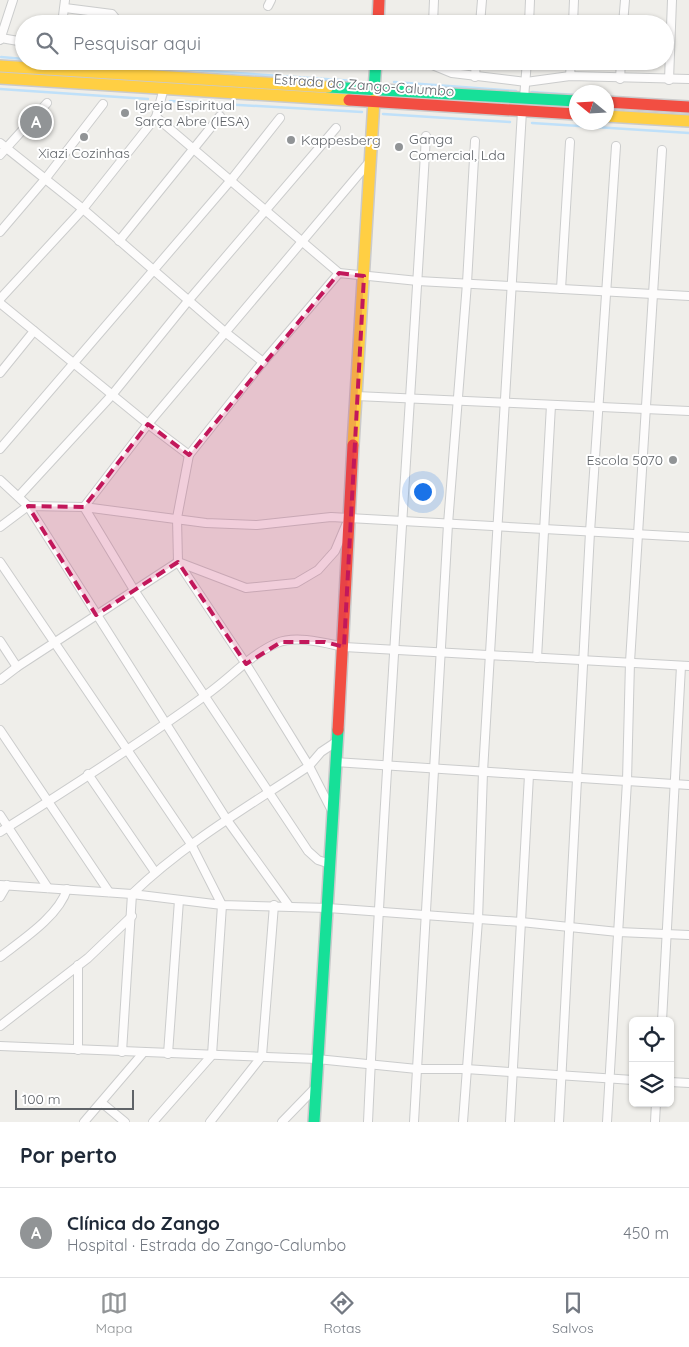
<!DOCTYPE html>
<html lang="pt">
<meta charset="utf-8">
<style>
:root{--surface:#fff;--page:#f6f6f7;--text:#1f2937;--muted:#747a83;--line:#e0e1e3;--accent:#919496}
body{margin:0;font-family:Quicksand,sans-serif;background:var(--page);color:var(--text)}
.controls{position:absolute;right:15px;bottom:15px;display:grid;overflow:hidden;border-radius:8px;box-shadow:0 1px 4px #0004}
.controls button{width:45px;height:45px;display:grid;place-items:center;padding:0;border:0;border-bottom:1px solid var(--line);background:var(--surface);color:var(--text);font:25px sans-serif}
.compass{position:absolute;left:569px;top:85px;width:45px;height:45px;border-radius:50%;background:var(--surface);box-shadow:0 1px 4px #0004;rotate:288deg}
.scale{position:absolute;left:15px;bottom:12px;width:119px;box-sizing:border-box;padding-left:5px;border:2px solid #5f6368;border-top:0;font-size:14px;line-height:18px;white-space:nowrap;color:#5f6368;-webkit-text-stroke:4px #fff;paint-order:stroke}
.you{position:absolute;left:422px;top:491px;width:18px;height:18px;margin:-12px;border:4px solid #fff;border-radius:50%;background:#1a73e8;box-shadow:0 0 0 8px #1a73e833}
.badge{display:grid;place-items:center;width:32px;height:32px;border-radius:50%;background:var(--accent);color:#fff;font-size:16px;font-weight:700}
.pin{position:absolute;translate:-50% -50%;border:2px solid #fff;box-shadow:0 1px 5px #0006}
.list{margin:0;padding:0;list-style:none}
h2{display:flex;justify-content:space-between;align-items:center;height:65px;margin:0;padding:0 20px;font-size:21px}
h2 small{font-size:16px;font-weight:400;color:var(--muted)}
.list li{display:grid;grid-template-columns:32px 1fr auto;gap:15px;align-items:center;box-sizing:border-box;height:90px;padding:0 20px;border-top:1px solid var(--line)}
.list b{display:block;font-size:19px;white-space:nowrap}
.list p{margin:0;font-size:16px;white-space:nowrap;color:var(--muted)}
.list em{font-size:16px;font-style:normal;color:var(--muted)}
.icon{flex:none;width:28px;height:28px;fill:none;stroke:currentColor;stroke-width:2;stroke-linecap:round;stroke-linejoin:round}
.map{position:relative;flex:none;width:689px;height:1122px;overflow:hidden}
.search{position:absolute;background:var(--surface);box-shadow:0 1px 4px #0004;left:15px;right:15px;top:15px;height:55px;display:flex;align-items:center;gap:12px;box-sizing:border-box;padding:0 18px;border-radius:28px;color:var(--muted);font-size:19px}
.sheet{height:155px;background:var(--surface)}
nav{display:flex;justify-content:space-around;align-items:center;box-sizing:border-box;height:70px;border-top:1px solid var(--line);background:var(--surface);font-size:14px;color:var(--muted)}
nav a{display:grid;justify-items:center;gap:2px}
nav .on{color:var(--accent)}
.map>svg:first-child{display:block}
</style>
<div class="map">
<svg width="689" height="1122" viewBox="0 0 689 1122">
<rect width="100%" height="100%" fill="#efeeea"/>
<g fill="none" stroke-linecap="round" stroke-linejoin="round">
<g stroke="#bfe0f9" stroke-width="2.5">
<path d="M1,57l23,2"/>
<path d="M61,61l294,20"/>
<path d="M394,82l122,9"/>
<path d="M0,89l148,10"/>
<path d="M532,92l44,3"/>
<path d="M170,101l192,11"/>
<path d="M383,114l127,8"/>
<path d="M532,123l157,10"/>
</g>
<g stroke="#cbcccc" stroke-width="10">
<g id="street">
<path d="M268,6l3,-6"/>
<path d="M65,8l47,6 4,5 -1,5"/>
<path d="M62,24l3,-24"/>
<path d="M433,24l1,-24"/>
<path d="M480,24l2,-24"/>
<path d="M529,24l1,-24"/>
<path d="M573,24l1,-24"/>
<path d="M623,24l2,-24"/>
<path d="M1,38l23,4"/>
<path d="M0,40l13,-40"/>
<path d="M273,61l6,1"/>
<path d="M408,61l22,3 22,9 74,9 44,-6 119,3"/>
<path d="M570,76l1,-15"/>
<path d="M475,77l1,-16"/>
<path d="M620,79l1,-18"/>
<path d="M669,80l3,-80"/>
<path d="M524,98l3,-37"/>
<path d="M156,117l183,156"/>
<path d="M0,143l83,66 142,123 38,30"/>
<path d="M0,155l47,-52"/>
<path d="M0,232l46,-54 57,-74"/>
<path d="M119,241l101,-125"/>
<path d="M561,289l9,-147"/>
<path d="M0,299l83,-90 73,-92 8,-29"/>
<path d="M0,303l148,121 41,31"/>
<path d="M0,373l34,-42"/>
<path d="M356,396l333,15"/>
<path d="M0,449l231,-269 49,-62"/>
<path d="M0,480l28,26 199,314 62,86"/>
<path d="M19,496l93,-101 76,-94 148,-173"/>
<path d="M0,527l28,-21 56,1 122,16 51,2 74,-8 358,20"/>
<path d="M0,562l191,282 31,61 -10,150 -59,67"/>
<path d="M0,641l17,26"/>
<path d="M537,658l14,-253"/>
<path d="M0,680l17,-13 161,-105 68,26 50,-5 22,-13 17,-19 11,-26"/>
<path d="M0,730l109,162"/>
<path d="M335,762l354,23"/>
<path d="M88,774l67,98"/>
<path d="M331,809l-22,-43 -63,-102 -68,-102 -1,-44 12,-63 74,-93 76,-89 79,8 271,15"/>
<path d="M0,815l48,73"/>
<path d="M0,832c70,-44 140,-89 206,-137 23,-16 45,-41 71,-52 19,-8 48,0 67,4l345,19"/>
<path d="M330,864l-12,-4 -10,-9 -174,-261 -50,-83 64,-83 222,-263"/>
<path d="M0,885l132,9 90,11 106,3 193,14 97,10 71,3"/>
<path d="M0,897l7,-12"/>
<path d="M0,957c22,-17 59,-41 67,-68"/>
<path d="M78,965v85"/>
<path d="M662,1021l19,-355"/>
<path d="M0,1026l88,-68 44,-42"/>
<path d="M0,1046l317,13 100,10h49l167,11"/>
<path d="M122,1052l10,-158c53,-51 117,-88 177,-128l12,-14 15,-10"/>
<path d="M168,1054l11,-154"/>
<path d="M670,1082l19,1"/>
<path d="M102,1103l23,19"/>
<path d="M84,1122l59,-69"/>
<path d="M210,1122l52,-66 12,-151"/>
<path d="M282,1122l33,-34"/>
<path d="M368,1122c15,-329 39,-658 58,-986"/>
<path d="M414,1122l34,-598 19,-241 8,-142"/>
<path d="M463,1122l15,-202 5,-148 39,-661"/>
<path d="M510,1122l19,-347"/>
<path d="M559,1122l31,-590 26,-386"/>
<path d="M607,1122l20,-341 3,-119 32,-512"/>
<path d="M655,1122l1,-19"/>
</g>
</g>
<g stroke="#cacacb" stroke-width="14">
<g id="fast">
<path d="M328,87l248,14"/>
<path d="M374,90l2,-29"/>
<path d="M314,1122l24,-392"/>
</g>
</g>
<g stroke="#cacacb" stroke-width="14">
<g id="slow">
<path d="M0,66l328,21"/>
<path d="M0,78l349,22"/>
<path d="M606,116l83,5"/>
<path d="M353,445l21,-345"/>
</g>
</g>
<g stroke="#cacacb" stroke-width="14">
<g id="jam">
<path d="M378,24l1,-24"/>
<path d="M349,100l227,14"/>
<path d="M606,102l83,5"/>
<path d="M338,730l15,-285"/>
</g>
</g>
<use href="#street" stroke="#fdfcfc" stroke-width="8"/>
<use href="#fast" stroke="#16e098" stroke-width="11"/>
<use href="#slow" stroke="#ffcf43" stroke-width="11"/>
<use href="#jam" stroke="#f24e42" stroke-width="11"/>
</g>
<path fill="#c2185b" fill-opacity="0.2" stroke="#c2185b" stroke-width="4" stroke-dasharray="10 6" stroke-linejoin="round" d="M339,273l25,3 -20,371 -19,-5h-44l-35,22 -68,-102 -82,53 -68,-109 56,1 64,-83 41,31z"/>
<g fill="#919496" stroke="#fff" stroke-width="2">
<circle cx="125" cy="113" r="5"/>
<circle cx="84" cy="137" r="5"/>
<circle cx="291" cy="140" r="5"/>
<circle cx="399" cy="147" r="5"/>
<circle cx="673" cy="460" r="5"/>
</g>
<g text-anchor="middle" stroke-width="4" stroke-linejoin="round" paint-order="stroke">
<g font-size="14" fill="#5f6368" stroke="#fff">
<text transform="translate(364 85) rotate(4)" y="5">Estrada do Zango-Calumbo</text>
</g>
<g font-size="14" fill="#5f6368" stroke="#fff" text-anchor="start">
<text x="135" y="110">Igreja Espiritual<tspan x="135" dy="16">Sarça Abre (IESA)</tspan></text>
<text x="409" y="144">Ganga<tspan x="409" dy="16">Comercial, Lda</tspan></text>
<text x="301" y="145">Kappesberg</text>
<text x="84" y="158" text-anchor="middle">Xiazi Cozinhas</text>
<text x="663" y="465" text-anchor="end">Escola 5070</text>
</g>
</g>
</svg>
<div class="controls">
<button><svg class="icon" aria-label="locate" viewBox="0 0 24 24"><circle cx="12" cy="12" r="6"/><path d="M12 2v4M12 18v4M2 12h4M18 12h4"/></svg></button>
<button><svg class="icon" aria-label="layers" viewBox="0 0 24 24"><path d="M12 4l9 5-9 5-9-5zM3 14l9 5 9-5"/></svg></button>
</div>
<svg class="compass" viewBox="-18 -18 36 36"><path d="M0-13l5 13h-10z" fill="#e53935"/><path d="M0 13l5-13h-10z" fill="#747a83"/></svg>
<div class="scale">100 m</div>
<div class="you"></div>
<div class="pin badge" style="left:36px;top:122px">A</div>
<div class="search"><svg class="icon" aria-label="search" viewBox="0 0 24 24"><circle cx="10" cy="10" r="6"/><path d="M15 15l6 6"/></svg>Pesquisar aqui</div>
</div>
<section class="sheet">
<h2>Por perto<small></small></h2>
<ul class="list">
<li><span class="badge">A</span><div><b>Clínica do Zango</b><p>Hospital · Estrada do Zango-Calumbo</p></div><em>450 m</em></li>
</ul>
</section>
<nav>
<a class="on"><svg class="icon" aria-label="map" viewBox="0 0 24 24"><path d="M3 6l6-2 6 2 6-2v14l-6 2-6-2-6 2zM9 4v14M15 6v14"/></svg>Mapa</a>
<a><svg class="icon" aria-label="directions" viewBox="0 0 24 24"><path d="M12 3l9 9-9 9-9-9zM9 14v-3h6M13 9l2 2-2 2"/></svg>Rotas</a>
<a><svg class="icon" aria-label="saved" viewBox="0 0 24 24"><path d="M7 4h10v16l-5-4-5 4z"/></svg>Salvos</a>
</nav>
